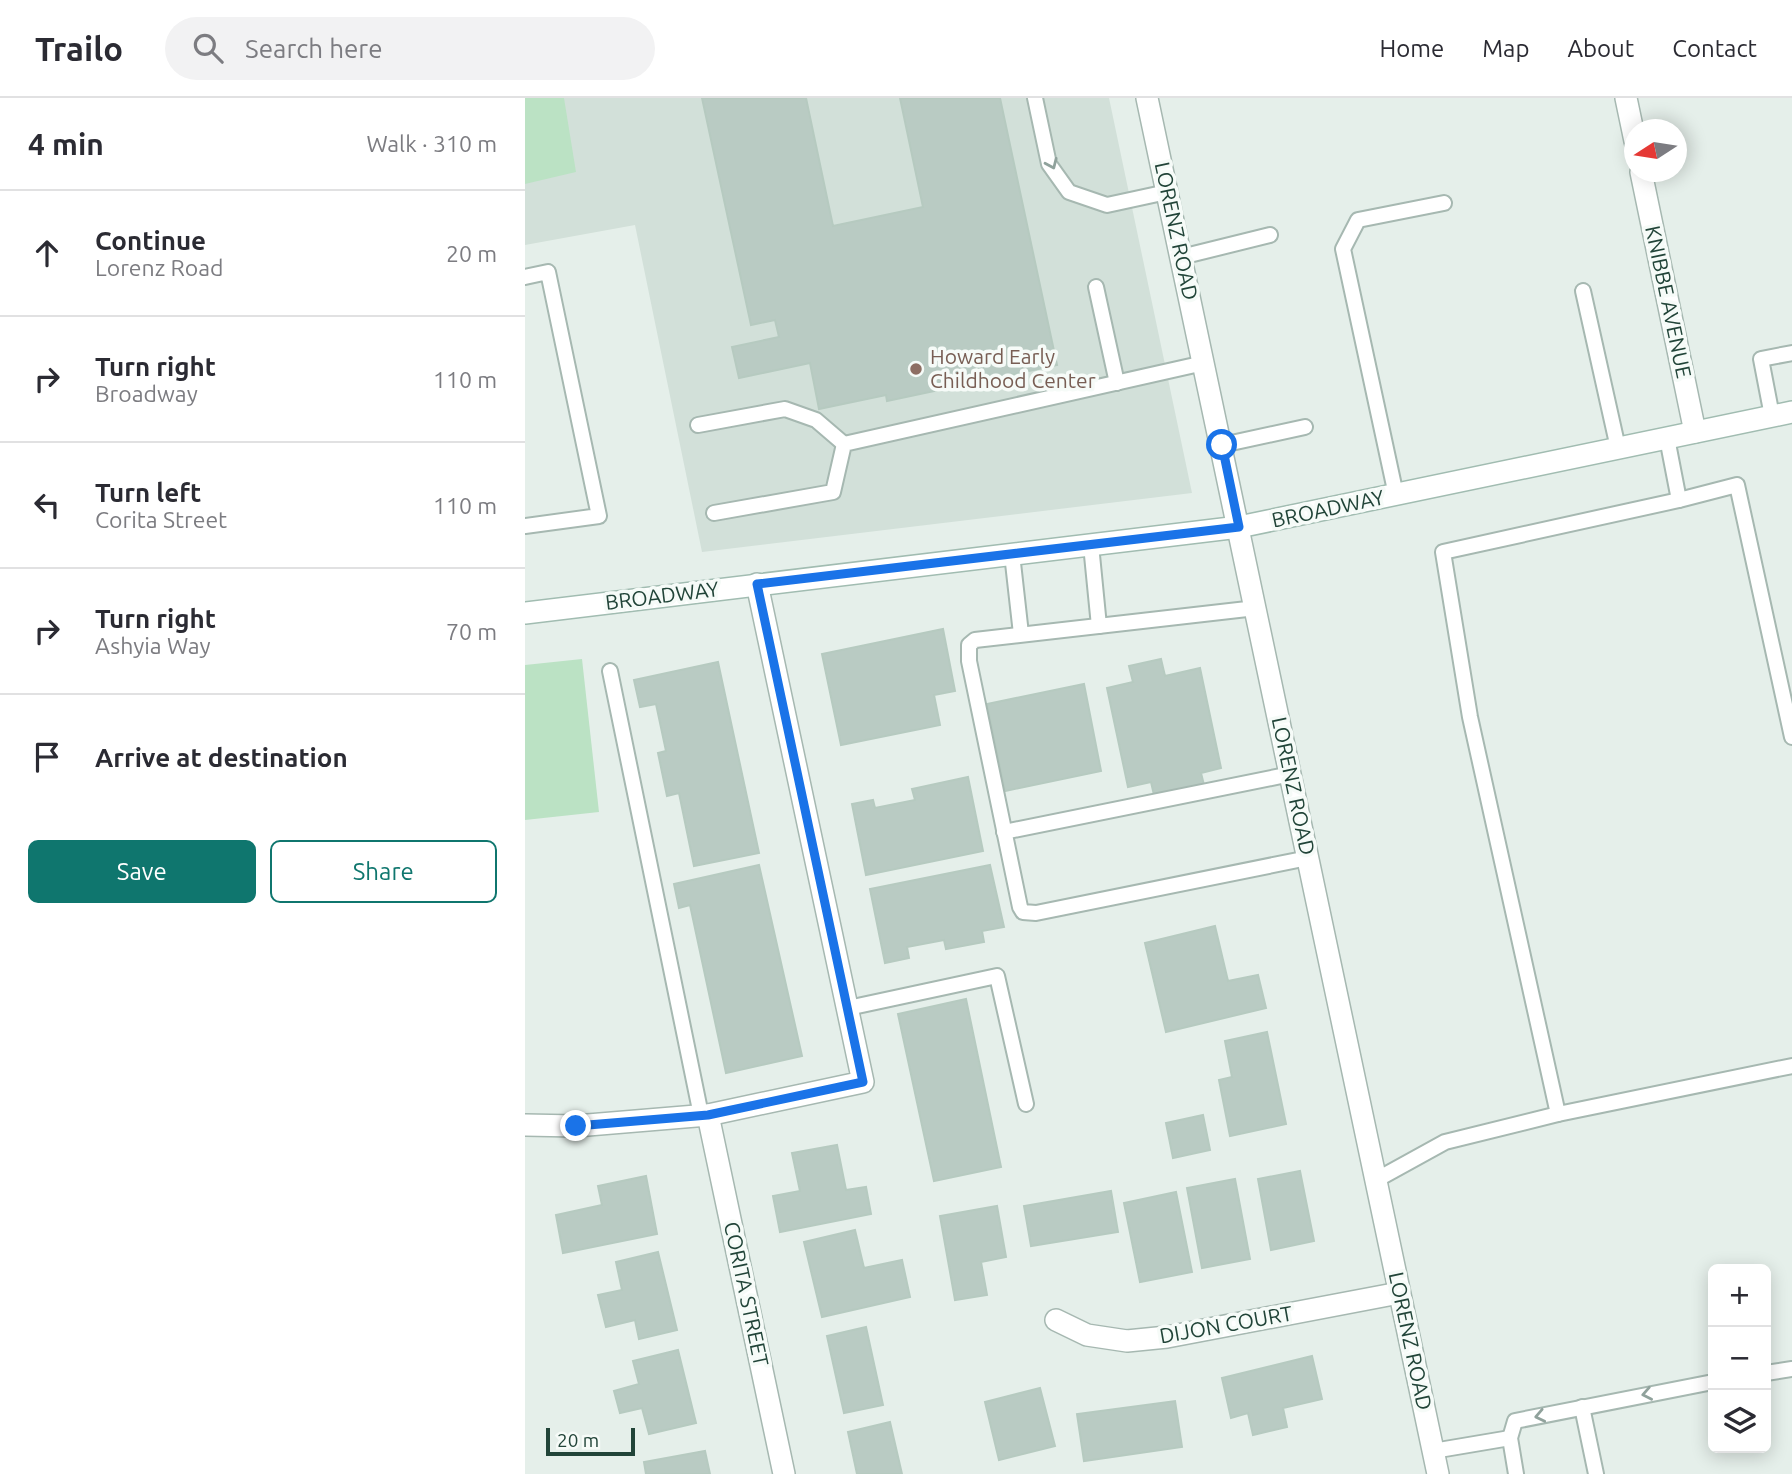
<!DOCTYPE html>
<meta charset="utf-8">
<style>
:root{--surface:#fff;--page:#f2f2f3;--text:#2b2b33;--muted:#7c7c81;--line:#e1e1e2;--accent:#0f766e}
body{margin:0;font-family:Ubuntu,sans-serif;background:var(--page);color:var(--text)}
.controls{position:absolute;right:21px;bottom:21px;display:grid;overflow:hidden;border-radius:10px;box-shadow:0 4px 18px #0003}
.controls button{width:63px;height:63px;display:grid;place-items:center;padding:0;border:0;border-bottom:2px solid var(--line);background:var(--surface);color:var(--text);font:35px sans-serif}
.compass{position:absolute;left:1099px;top:21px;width:63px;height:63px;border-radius:50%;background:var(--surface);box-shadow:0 4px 18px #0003;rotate:258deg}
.scale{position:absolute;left:21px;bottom:18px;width:89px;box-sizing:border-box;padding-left:7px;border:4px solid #214438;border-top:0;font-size:19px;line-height:24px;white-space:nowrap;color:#214438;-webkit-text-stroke:5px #f6fbf8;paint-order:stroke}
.stop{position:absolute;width:21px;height:21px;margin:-16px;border:5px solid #1a73e8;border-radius:50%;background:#fff}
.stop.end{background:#1a73e8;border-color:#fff;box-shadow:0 2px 7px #0008}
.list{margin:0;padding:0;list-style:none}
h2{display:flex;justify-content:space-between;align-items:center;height:91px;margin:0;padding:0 28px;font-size:30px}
h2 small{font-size:23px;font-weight:400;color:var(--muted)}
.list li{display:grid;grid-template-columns:46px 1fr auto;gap:21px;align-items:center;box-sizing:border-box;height:126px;padding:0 28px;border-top:2px solid var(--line)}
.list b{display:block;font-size:26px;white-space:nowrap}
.list p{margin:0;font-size:23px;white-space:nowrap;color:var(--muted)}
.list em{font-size:23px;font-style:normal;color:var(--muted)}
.actions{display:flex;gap:14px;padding:21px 28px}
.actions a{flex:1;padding:16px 0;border:2px solid var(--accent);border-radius:10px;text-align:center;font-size:24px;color:var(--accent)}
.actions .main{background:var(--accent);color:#fff}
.icon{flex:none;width:38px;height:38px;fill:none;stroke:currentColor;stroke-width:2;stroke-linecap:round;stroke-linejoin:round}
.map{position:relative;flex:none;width:1267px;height:1376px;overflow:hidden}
header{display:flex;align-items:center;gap:42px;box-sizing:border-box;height:98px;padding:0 35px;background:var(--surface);border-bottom:2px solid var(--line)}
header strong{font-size:33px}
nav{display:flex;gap:38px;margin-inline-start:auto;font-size:24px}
.search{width:490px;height:63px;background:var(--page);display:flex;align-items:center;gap:18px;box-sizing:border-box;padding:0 24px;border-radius:38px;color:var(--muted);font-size:26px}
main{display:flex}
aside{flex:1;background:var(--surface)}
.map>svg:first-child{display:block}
</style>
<header>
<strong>Trailo</strong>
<div class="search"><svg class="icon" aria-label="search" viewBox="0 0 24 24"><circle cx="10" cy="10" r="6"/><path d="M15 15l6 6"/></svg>Search here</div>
<nav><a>Home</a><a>Map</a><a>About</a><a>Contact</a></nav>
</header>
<main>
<aside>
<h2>4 min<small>Walk · 310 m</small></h2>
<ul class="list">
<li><svg class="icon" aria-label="ahead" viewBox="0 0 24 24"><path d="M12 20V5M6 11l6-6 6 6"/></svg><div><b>Continue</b><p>Lorenz Road</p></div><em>20 m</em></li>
<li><svg class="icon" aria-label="right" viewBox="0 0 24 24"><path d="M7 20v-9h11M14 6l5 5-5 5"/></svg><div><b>Turn right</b><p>Broadway</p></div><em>110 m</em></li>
<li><svg class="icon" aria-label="left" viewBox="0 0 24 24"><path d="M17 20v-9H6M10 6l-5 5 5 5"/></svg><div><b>Turn left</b><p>Corita Street</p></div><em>110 m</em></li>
<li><svg class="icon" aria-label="right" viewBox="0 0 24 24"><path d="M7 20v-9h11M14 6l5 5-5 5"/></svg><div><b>Turn right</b><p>Ashyia Way</p></div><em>70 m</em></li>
<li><svg class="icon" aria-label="arrive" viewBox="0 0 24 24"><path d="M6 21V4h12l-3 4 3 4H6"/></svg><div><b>Arrive at destination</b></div></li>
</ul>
<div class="actions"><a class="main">Save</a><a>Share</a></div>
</aside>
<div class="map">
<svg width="1267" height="1376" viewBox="0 0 1267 1376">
<rect width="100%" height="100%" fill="#e5efea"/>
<path fill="#d2e0d9" d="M0,0h584l83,395 -490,59 -67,-327 -110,20z"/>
<g fill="#bbe2c4">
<path d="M0,0h39l12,74 -51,12z"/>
<path d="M57,561l17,153 -74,8v-155z"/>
</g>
<g fill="#b9cbc3" stroke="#b6cac0" stroke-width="2">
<path d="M177,0h104l27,128 90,-19 -23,-109h100l57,267 -170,36 -1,-6 -67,14 -9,-46 -71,15 -7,-31 47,-10 -4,-17 -24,5z"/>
<path d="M418,531l12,62 -21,4 6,30 -99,20 -19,-91z"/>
<path d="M636,561l4,17 35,-8 21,100 -20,5 3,12 -50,10 -3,-13 -23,5 -21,-99 26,-6 -4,-16z"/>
<path d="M193,564l41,191 -65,13 -15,-73 -12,3 -9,-43 8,-2 -10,-47 -16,3 -6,-27z"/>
<path d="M559,586l17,87 -96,20 -18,-87z"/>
<path d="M443,679l15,74 -117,24 -14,-71 21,-4 2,8 40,-8 -3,-11z"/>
<path d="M234,767l43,191 -76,17 -36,-168 -11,3 -5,-24z"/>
<path d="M465,767l14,62 -22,4 2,11 -38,7 -2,-9 -37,7 2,11 -24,5 -15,-74z"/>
<path d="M690,828l13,55 30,-6 8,33 -100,24 -21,-89z"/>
<path d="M441,901l35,168 -67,14 -36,-167z"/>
<path d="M742,934l19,92 -56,12 -11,-56 13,-3 -7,-36z"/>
<path d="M678,1017l7,35 -37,8 -7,-35z"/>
<path d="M312,1047l9,45 20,-3 5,27 -91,18 -7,-36 27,-5 -8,-38z"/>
<path d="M775,1073l14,70 -43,9 -13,-71z"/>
<path d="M121,1078l11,58 -94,19 -7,-38 46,-10 -4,-19z"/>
<path d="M710,1081l15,80 -48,9 -15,-80z"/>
<path d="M586,1093l7,41 -87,14 -7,-40z"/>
<path d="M651,1094l16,80 -52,10 -16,-79z"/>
<path d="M472,1108l9,51 -25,5 6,33 -32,5 -15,-84z"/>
<path d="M330,1132l9,38 38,-8 8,37 -88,20 -18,-75z"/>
<path d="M133,1154l19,78 -38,9 -4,-19 -29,7 -8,-32 24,-5 -6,-28z"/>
<path d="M341,1229l17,78 -39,8 -17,-77z"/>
<path d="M153,1252l18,73 -47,11 -7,-26 -22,5 -6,-22 25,-7 -6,-23z"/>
<path d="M787,1258l10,43 -39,9 4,19 -34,8 -5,-22 -17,5 -9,-40z"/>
<path d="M515,1290l15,58 -56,14 -14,-58z"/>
<path d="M650,1303l7,46 -98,14 -7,-47z"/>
<path d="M365,1324l12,52h-45l-9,-42z"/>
<path d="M180,1353l5,23h-64l-2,-12z"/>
</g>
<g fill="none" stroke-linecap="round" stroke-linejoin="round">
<g stroke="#a6b8b1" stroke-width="18">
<g id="lane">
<path d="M510,0l14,66 20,28 38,13 60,-13"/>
<path d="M656,159l89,-22"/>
<path d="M0,179l23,-5 51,244 -74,10"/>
<path d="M571,189l21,96"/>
<path d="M1058,193l35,157"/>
<path d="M1247,318l-11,-57 31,-6"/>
<path d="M173,327l87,-16 31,11 28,24"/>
<path d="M697,347l83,-18"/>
<path d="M871,397l-53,-246 15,-29 86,-17"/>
<path d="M1154,402l58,-15 55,252"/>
<path d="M189,415l119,-21 11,-48 360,-81"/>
<path d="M566,447l8,81"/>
<path d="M487,456l9,80"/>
<path d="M731,510l-281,32 -6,5v16l51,246 3,5 13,1 272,-55"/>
<path d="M85,573l91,444"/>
<path d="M479,734l287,-58"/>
<path d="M323,910l149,-32 29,128"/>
<path d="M1033,1016l234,-48"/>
<path d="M851,1082l69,-38 113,-28 -88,-397 -27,-165 236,-52 -12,-62"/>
<path d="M1241,1275l26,-4"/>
<path d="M1057,1309l14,67"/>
<path d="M908,1353l77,-13"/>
<path d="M991,1376l-6,-36 5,-17 198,-39"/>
</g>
</g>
<g stroke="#a6b8b1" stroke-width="24">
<g id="street">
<path d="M622,0l291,1376"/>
<path d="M1101,0l9,43"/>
<path d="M1116,74l54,260"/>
<path d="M183,1017l76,359"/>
<path d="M0,1027l51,1 132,-11 155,-33 -106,-498"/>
<path d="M531,1222l31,15 40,6 40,-4 232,-44"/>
</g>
</g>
<g stroke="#a1bcb1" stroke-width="24">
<path id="secondary" d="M0,515l714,-86 553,-115"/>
</g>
<use href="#lane" stroke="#fff" stroke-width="14"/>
<use href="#street" stroke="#fff" stroke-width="21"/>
<use href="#secondary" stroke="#fff" stroke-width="21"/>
</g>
<defs><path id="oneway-chevron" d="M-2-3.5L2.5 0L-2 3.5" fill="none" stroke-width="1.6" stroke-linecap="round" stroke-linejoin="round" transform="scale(1.75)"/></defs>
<g stroke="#90a29c">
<use href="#oneway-chevron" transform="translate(527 66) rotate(66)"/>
<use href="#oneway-chevron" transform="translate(1122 1296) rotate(169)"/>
<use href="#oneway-chevron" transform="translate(1015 1318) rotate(168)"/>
</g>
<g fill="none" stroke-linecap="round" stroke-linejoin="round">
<path stroke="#1a73e8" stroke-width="9" d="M51,1028l132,-11 155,-33 -106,-498 482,-57 -17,-82"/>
</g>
<circle fill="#8d6e63" stroke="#f6fbf8" stroke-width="2.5" cx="391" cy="271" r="7"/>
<g text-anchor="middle" stroke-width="7" stroke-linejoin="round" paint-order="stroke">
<g font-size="21" fill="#214438" stroke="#f6fbf8">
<text transform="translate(651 133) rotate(78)" y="7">LORENZ ROAD</text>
<text transform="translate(1143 204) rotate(78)" y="7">KNIBBE AVENUE</text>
<text transform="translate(803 411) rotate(-12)" y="7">BROADWAY</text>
<text transform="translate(137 498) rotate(-7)" y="7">BROADWAY</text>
<text transform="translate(768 688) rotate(78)" y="7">LORENZ ROAD</text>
<text transform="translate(221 1196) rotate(78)" y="7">CORITA STREET</text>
<text transform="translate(701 1227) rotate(-10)" y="7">DIJON COURT</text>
<text transform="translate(885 1243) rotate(78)" y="7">LORENZ ROAD</text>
</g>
<g font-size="21" fill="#785e54" stroke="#f6fbf8" text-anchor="start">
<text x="405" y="266">Howard Early<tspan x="405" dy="24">Childhood Center</tspan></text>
</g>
</g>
</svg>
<div class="controls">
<button>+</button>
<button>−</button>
<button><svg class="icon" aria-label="layers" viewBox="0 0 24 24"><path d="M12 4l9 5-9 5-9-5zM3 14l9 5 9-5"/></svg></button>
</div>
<svg class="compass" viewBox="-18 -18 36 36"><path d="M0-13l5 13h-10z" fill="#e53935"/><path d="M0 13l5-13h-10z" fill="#7c7c81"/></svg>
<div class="scale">20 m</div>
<div class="stop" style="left:697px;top:347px"></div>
<div class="stop end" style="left:51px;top:1028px"></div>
</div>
</main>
